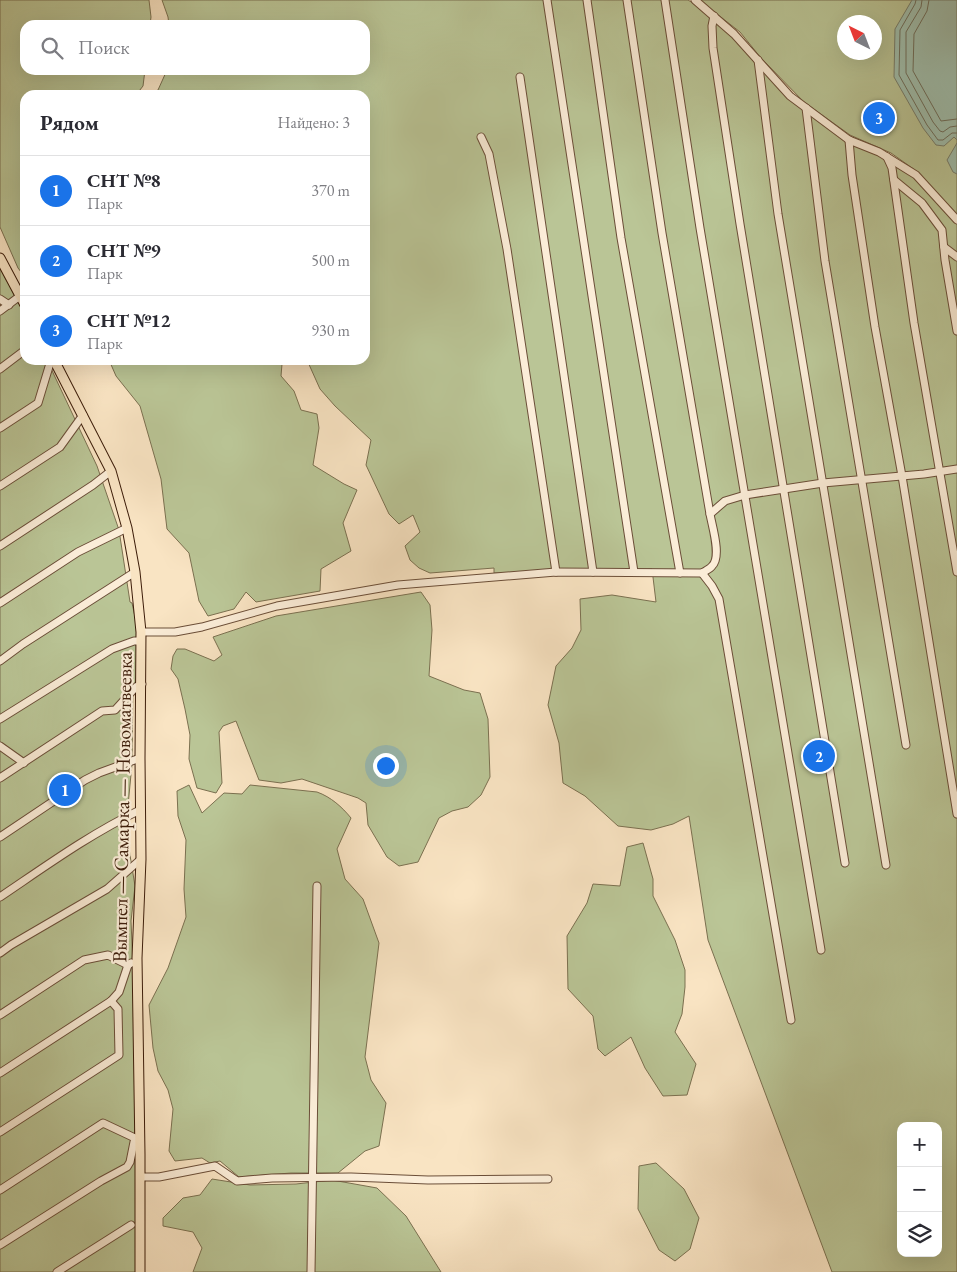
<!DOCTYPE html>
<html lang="ru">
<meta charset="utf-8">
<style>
:root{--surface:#fff;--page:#f7f7f7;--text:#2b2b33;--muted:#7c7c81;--line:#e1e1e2;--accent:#1a73e8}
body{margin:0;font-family:"EB Garamond",serif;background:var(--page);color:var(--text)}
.controls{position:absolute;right:15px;bottom:15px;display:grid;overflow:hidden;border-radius:10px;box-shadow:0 5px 20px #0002}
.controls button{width:45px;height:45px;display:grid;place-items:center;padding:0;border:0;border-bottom:1px solid var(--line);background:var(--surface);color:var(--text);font:25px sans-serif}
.compass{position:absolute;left:837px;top:15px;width:45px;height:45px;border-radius:50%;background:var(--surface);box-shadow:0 5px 20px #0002;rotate:318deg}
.you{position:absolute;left:385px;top:765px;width:18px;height:18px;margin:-12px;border:4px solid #fff;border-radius:50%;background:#1a73e8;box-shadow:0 0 0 8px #1a73e833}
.badge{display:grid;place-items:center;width:32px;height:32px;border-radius:50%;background:var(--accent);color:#fff;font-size:16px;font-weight:700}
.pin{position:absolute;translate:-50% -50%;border:2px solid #fff;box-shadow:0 1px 5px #0006}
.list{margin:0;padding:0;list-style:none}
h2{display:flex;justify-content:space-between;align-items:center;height:65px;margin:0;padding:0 20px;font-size:21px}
h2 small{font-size:16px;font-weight:400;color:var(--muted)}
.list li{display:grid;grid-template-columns:32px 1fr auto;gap:15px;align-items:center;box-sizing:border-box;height:70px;padding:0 20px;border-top:1px solid var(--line)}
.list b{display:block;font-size:19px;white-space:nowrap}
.list p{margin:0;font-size:16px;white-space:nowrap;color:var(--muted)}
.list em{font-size:16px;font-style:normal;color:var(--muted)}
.icon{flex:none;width:28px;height:28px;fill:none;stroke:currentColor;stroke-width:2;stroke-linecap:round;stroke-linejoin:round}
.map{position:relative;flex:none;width:957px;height:1272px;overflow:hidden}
.search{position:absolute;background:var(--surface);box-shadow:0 5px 20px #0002;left:20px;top:20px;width:350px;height:55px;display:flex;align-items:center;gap:12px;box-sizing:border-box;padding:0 18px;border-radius:15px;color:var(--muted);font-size:19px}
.panel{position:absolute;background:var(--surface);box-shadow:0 5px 20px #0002;left:20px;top:90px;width:350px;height:275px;border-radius:15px}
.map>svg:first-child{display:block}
</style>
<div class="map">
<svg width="957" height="1272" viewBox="0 0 957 1272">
<rect width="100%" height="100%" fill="#f9e4c3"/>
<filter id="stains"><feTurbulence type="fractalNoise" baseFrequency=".004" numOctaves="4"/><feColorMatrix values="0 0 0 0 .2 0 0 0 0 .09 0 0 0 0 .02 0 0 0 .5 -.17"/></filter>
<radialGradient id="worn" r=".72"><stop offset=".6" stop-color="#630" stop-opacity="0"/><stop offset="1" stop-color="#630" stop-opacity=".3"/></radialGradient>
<g fill="#bac596" stroke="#7b7050" fill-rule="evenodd">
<path d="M0,0h149l2,17 -1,8h-125v45h120l-2,16 -7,9h-111v182l-7,-9 -18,-41z"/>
<path d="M162,0h526l16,10 30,28 51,58 125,78 47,50v1048h-125l-124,-332 -19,-124 -16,8 -22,6 -33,-4 -33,-30 -22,-13 -4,-40 -11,-38 8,-39 16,-18 9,-18 -1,-31 32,-4 44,7 -4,-33 -158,4v-5l-64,5 -11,-5 -9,-8 -5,-14 15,-14 -7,-17 -14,9 -10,-10 -23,-49 5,-25 -36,-34 -15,-17 -13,-29h58v-265h-214l7,-5 9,-20h198v-45h-196l-1,-8zM901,1126h37v127h-37z"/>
<path d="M699,0h258v214l-42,-44 -24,-17 -41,-18 -46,-33 -43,-44 -21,-26zM844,22h30v30h-30z"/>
<path d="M0,268l25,46v46h22l50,106 22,64 11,72 2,1 5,23v50l-1,6 -3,2 -1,80 -5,52 2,33 6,37 -4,35 3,69 3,136 -2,3 2,143h-137z"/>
<path d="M109,360h179l-6,4 -1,12 13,15 7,19 16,4 2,14 -6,37 31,19 13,6 -14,33 8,28 -30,18 -1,22 -64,11 -10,-10 -12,17 -26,7 -9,-15 -10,-48 -22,-24 -6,-50 -21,-73 -24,-30z"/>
<path d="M421,592l9,13 2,25 -3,46 35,14 16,3 8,26 2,58 -9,18 -13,12 -16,4 -13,7 -21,44 -19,4 -12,-9 -19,-32 -2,-22 -8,-5 -56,-19 -21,4 -22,-3 -23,-59 -13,5 -4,6 3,51 -6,10 -19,-5 -8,-29 1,-24 -5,-26 -7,-30 -7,-10 2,-13 4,-7h8l29,12 8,-6 -9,-18 63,-21z"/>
<path d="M189,785l13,28 22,-20 18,1 8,-9 67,7c14,5 25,15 34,26l-14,31 8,30 18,20 16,44 -14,114 6,23 15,23 -7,43 -14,5 -27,22h-47l-52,4 -19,-16 -10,2 -8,-5 -27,3 -6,-10 4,-42 -5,-19 -10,-19 -5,-23 -4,-43 19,-37 18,-51 -2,-28 2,-49 -8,-24 -1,-25z"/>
<path d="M643,843l10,36v17l22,44 10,30v17l-3,27 -7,18 21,32 -9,31 -24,1 -18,-28 -14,-31 -26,19 -7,-7 -5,-33 -25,-27 -1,-53 20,-33 6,-19 27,2 7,-39z"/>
<path d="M656,1163l28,26 15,29 -9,31 -15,12 -16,-11 -21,-41 1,-43z"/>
<path d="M212,1179l38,6 46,-1 36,-4 45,8 29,28 35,56h-248l9,-24 -9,-16 -30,-6v-8l20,-20 17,-3z"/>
</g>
<g fill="#9fbfae" stroke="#777e6c">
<path d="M912,0h45v140l-3,-3 -10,9 -8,-1 -13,-17 -29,-51 1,-48z"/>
<path d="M957,143v31l-4,-2 -6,-12z"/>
</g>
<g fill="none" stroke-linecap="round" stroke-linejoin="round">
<g stroke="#6e6e5c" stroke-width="1">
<path d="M916,0l-1,4 -15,26 -1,45 28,50 11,15h5l9,-7h5"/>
<path d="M922,0l-1,7 -15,25v41l27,49 7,9 3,1 7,-5 7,-1"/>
<path d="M929,0l-2,11 -13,23 -1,37 28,50 16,-2"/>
</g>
<g stroke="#6b4e38" stroke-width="9">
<g id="minor">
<path d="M547,0l87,572"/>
<path d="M587,0l34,238 59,335"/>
<path d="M627,0l35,233 48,281"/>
<path d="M665,0l35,228 121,722"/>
<path d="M695,0l39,34 56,62 59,44 30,12 37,23 41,45"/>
<path d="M714,16l-2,10 1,22 27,176 105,639"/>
<path d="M758,60l20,154 108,651"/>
<path d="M520,77l73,495"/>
<path d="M806,108l19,153 81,484"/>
<path d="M481,137l8,17 18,95 49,323"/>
<path d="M849,140l3,35 23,152 27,149 55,338"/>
<path d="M887,157l5,11 22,155 43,249"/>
<path d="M894,180l28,23 20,27 3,30 12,71"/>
<path d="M944,247l13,10"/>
<path d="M0,299l9,6"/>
<path d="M0,311l20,-15"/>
<path d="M0,369l25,-19"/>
<path d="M0,428l38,-25 13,-43"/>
<path d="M0,486l60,-39 23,-32"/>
<path d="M0,546l93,-61 18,-14"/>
<path d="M702,573l10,13 7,13 72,421"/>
<path d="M0,603l78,-51 49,-24"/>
<path d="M141,632h34l27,-5 75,-21 121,-21 158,-13 146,1c3,-2 8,-4 10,-7 10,-9 0,-40 -2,-52l15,-13 20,-6 78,-12 101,-9 33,-5"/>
<path d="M0,661l23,-17 112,-72"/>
<path d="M0,719l112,-70 22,-8h7"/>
<path d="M0,746l24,17"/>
<path d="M0,778l102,-67 13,-1 21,-23 6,-3"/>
<path d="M0,837l85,-57 14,-7 41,-15"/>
<path d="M0,897c46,-31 90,-63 140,-87"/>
<path d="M0,953l11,-8 96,-56 34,-30"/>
<path d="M0,1015l84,-55 24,-5 20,10 3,-2"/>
<path d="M0,1073l111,-72 8,-9 9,-27"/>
<path d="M0,1132l119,-77 -1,-46 -7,-8"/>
<path d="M140,1177h19l56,-11 22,15 35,-3 79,-1 77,3 120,-1"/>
<path d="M0,1190l103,-67 34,16h3"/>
<path d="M0,1245l101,-64 26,-14 3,-5 4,-20 3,-3"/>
<path d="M57,1272l74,-47"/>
<path d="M311,1272l6,-386"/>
</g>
</g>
<g stroke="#3c1c09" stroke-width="11">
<g id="major">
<path d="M0,258l25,47"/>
<path d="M54,360l57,111 16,57 8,44 6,60 -1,126 1,101 -4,99 3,196v118"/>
</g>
</g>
<use href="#minor" stroke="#fbedd8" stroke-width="7"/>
<use href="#major" stroke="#f9e4c3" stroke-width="9"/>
</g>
<g text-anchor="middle" stroke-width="4.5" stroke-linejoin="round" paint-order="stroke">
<g font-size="20" fill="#3c1c09" stroke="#fbedd8">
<text transform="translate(122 807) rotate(-89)" y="7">Вымпел — Самарка — Новоматвеевка</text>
</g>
</g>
<rect width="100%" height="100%" filter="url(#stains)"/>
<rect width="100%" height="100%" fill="url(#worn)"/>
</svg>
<div class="controls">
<button>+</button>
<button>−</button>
<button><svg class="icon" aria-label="layers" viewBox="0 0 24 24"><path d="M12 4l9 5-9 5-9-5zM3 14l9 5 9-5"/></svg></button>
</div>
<svg class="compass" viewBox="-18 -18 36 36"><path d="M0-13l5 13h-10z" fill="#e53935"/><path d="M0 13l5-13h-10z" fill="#7c7c81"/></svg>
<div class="you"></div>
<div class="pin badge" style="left:65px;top:790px">1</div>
<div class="pin badge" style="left:819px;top:756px">2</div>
<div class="pin badge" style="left:879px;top:118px">3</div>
<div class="search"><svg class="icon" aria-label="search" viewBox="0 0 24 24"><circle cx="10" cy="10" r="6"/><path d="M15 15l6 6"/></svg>Поиск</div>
<section class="panel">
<h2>Рядом<small>Найдено: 3</small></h2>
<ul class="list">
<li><span class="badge">1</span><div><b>СНТ №8</b><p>Парк</p></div><em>370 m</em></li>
<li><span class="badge">2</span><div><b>СНТ №9</b><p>Парк</p></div><em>500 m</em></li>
<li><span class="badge">3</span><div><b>СНТ №12</b><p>Парк</p></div><em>930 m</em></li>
</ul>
</section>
</div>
